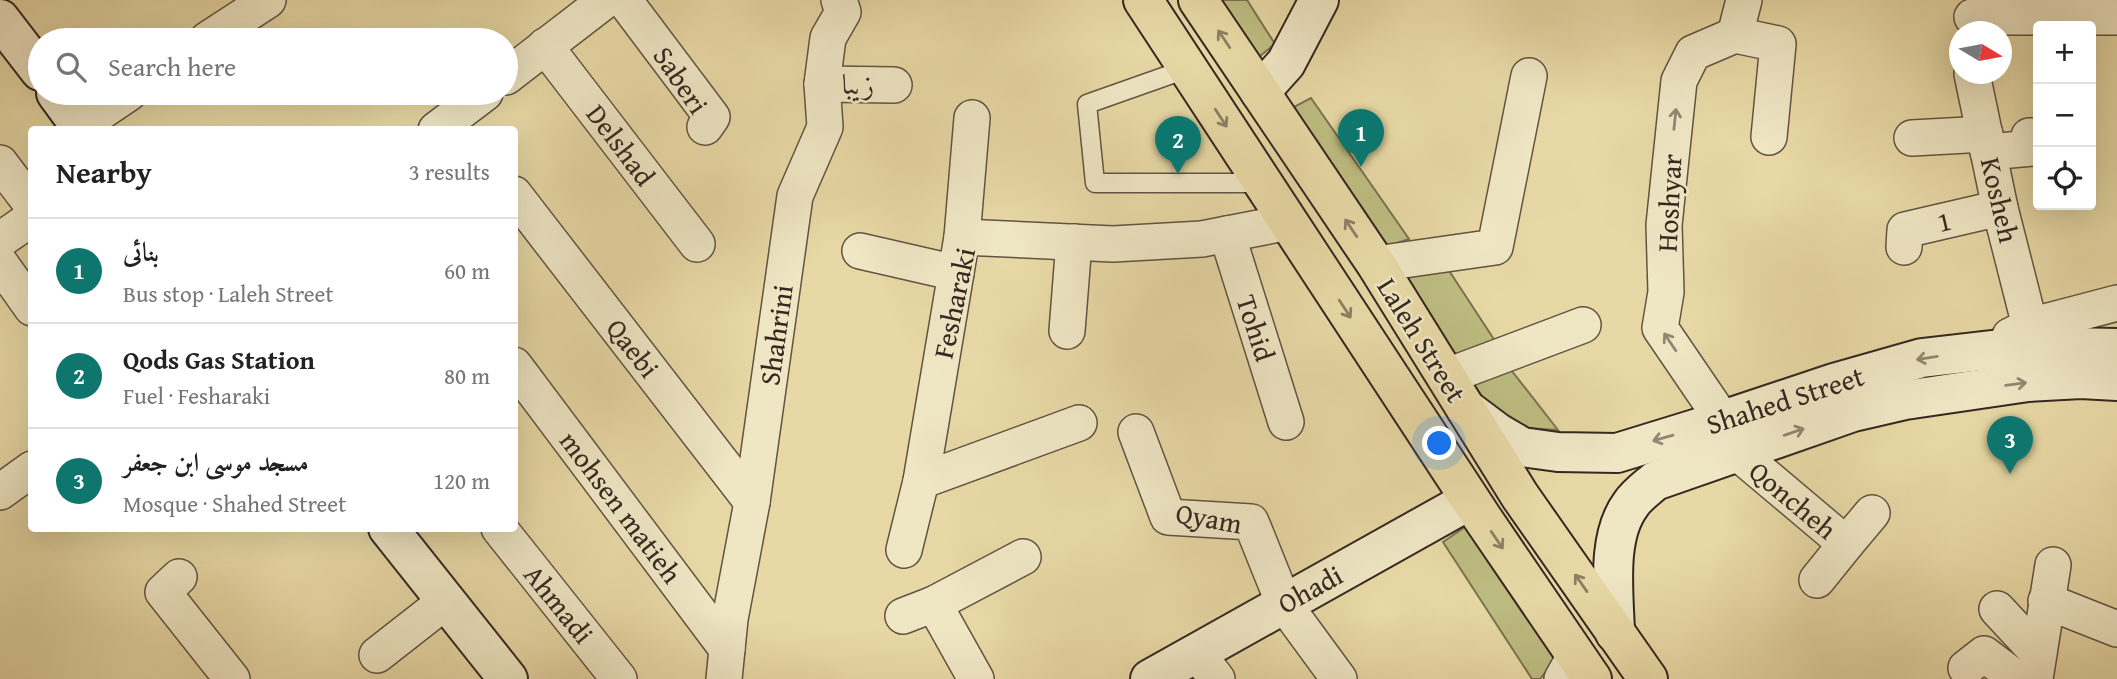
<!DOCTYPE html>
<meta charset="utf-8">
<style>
:root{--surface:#fff;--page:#f6f6f6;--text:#222;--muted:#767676;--line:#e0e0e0;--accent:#0f766e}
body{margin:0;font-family:"Gentium Book Plus",Amiri,serif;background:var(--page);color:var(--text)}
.controls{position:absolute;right:21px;top:21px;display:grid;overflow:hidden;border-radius:7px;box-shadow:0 7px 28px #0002}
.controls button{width:63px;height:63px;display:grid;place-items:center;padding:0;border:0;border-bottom:2px solid var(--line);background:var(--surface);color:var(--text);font:35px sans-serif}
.compass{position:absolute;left:1949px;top:21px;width:63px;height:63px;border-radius:50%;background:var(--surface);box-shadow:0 7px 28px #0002;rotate:100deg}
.you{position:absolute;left:1440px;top:444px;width:24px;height:24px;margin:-18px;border:5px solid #fff;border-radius:50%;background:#1a73e8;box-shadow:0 0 0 10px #1a73e833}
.badge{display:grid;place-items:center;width:46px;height:46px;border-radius:50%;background:var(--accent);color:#fff;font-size:23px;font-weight:700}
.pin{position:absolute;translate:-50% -58px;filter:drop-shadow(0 2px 4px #0008)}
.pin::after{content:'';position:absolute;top:37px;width:24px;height:21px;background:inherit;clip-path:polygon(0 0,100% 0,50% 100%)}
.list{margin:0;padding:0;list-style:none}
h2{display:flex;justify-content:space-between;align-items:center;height:91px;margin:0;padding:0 28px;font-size:30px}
h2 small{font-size:23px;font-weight:400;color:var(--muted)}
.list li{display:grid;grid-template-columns:46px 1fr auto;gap:21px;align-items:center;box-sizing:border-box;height:105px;padding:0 28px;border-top:2px solid var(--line)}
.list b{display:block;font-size:26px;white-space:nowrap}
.list p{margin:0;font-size:23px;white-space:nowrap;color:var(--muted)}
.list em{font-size:23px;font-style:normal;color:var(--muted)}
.icon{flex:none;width:38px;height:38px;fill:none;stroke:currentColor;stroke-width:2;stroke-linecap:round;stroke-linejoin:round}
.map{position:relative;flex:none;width:2117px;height:679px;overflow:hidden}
.search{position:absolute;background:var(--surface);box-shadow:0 7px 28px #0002;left:28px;top:28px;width:490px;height:77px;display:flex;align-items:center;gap:18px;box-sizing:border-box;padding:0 24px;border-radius:38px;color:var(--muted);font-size:26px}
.panel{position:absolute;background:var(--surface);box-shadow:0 7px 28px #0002;left:28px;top:126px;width:490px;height:406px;border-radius:7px}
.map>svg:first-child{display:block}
</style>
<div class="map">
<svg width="2117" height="679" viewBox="0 0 2117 679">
<rect width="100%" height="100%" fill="#e7d8a5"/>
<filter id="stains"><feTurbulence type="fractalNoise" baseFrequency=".00286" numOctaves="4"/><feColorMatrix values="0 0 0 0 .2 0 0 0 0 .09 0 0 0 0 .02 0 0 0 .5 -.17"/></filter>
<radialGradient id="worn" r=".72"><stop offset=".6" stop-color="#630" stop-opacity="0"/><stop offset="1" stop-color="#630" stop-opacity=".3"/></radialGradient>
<g fill="#bdbc81" stroke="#7a7251" stroke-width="2">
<path d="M1215,0h32l28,44 -20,16z"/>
<path d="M1311,98l98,141 -27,9 -94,-138z"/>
<path d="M1446,266l51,78 -46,15 -53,-88z"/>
<path d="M1508,366l50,64 -47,-3 -25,-18 -18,-30z"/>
<path d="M1471,523l87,133 -18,23h-8l-89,-137z"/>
</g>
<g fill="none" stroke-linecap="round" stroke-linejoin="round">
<g stroke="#625442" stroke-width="21">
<path id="lane" d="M1189,68l-102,36 8,79h168"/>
</g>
<g stroke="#625442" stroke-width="38">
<g id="street">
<path d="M624,0l88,117 -7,10"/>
<path d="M1744,0l-9,35 -42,18 -14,28 -15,144 2,67 -6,36 62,91 16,34 108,91 -29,36"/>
<path d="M1972,17h145"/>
<path d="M1735,35l43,9 -9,93"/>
<path d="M207,40l61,-40"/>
<path d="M545,46l152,198"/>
<path d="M1972,74l28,134 30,118"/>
<path d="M506,77l100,-77"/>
<path d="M822,84l72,1"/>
<path d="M80,126l49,-33"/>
<path d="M436,130l49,-37"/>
<path d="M1912,138l73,-4"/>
<path d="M1988,152l45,-4 -4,-12h9"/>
<path d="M0,163l32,42"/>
<path d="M514,194l238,308"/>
<path d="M1227,234l59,188"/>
<path d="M962,237l10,-119"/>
<path d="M0,240l32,-22"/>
<path d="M1904,247l1,-17 95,-22"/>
<path d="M860,251l96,22"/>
<path d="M0,263l32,45"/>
<path d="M1376,264l119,-17 34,-171"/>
<path d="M1067,331l7,-89"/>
<path d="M2010,336l20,-10 87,-23"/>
<path d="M514,365l213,284"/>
<path d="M1445,377l138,-52"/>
<path d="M1079,423l-158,58 41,-244 151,7 89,-5 87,-17"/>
<path d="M1136,432l32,85 83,5 33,82 55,75"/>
<path d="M0,492l32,-23"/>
<path d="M499,528l120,151"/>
<path d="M1846,544l26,-31"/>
<path d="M904,550l17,-69"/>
<path d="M179,577l-16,15 69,87"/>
<path d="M2046,601l71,28"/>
<path d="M934,604l42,75"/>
<path d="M1997,609l41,44"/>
<path d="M903,616l31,-12 89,-47"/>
<path d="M1197,653l20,26"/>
<path d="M377,655l69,-54"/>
<path d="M1966,668l18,-14 33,25"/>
<path d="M724,679l6,-60 22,-117 43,-306 30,-69 -3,-43 6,-46 15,-26 -4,-12"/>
<path d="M1562,679l14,-25"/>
<path d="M2035,679l18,-114"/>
</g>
</g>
<g stroke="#362821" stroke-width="42">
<g id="secondary">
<path d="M0,19l40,52"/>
<path d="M1260,92l26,-29 33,-63"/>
<path d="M56,93l27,37"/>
<path d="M1466,409l32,24 24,14 36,5 59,1 91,-28 126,-42 88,-25 104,-12 91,2"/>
<path d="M388,528l120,151"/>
<path d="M1615,633c-1,-40 -9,-96 16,-129 6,-9 16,-16 24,-23l198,-69 52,-12 123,-18 53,-3 36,2"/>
<path d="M1150,679l320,-179"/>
</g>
</g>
<g stroke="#362821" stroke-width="42">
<g id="primary">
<path d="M1143,0l340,519 109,160"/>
<path d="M1198,0l178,264 144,232 128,183"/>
</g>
</g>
<use href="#lane" stroke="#efe6c4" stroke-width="18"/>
<use href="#street" stroke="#efe6c4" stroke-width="35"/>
<use href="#secondary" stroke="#efe6c4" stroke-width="38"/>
<use href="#primary" stroke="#e7d8a5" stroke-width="38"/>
</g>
<defs><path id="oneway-shaft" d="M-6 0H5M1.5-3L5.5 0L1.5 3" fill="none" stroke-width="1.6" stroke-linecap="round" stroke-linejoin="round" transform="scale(1.75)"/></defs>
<g stroke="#8e8063">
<use href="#oneway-shaft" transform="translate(1224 39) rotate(-124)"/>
<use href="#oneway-shaft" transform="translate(1221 118) rotate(57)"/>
<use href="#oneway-shaft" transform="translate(1351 228) rotate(-124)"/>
<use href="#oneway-shaft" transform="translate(1345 309) rotate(57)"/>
<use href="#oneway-shaft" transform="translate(1497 540) rotate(56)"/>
<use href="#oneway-shaft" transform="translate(1581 583) rotate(-125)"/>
</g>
<g stroke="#928772">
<use href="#oneway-shaft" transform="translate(1675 119) rotate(-84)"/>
<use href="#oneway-shaft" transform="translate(1670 342) rotate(-124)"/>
<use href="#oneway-shaft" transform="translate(1927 358) rotate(171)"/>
<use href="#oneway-shaft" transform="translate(2016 384) rotate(-8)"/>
<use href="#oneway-shaft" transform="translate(1794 432) rotate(-19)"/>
<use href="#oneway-shaft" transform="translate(1663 438) rotate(164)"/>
</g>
<g text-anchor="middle" stroke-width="5" stroke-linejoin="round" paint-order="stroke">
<g font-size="28" fill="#362821" stroke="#efe6c4">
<text transform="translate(681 80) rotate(56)" y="10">Saberi</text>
<text transform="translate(858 84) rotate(1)" y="10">زیبا</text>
<text transform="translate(621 145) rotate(53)" y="10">Delshad</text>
<text transform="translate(2000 200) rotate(77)" y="10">Kosheh</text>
<text transform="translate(1669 203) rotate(-87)" y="10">Hoshyar</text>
<text transform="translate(1944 221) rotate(-13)" y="10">1</text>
<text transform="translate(954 303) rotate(-78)" y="10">Fesharaki</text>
<text transform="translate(1256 328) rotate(72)" y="10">Tohid</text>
<text transform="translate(776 335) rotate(-82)" y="10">Shahrini</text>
<text transform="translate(1422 340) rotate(58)" y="10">Laleh Street</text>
<text transform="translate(633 348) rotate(52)" y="10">Qaebi</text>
<text transform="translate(1785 400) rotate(-18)" y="10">Shahed Street</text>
<text transform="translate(1793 500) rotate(40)" y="10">Qoncheh</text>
<text transform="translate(621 507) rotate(53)" y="10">mohsen matieh</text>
<text transform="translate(1209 518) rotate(10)" y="10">Qyam</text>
<text transform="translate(1310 589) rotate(-29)" y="10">Ohadi</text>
<text transform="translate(559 604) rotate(51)" y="10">Ahmadi</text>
</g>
</g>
<rect width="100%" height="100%" filter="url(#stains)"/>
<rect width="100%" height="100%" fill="url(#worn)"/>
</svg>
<div class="controls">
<button>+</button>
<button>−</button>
<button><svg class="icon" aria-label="locate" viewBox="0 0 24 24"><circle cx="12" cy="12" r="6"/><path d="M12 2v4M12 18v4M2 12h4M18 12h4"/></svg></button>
</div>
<svg class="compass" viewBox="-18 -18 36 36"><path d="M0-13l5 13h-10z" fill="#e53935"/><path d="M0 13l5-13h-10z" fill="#767676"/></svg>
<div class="you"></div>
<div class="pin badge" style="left:1361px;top:167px">1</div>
<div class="pin badge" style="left:1178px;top:174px">2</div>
<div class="pin badge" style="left:2010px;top:474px">3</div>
<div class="search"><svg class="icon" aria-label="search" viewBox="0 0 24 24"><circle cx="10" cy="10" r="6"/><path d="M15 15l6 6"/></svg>Search here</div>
<section class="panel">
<h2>Nearby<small>3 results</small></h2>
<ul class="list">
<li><span class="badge">1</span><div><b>بنائی</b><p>Bus stop · Laleh Street</p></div><em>60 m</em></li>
<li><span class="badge">2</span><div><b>Qods Gas Station</b><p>Fuel · Fesharaki</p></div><em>80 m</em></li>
<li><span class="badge">3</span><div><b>مسجد موسی ابن جعفر</b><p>Mosque · Shahed Street</p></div><em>120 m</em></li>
</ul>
</section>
</div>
